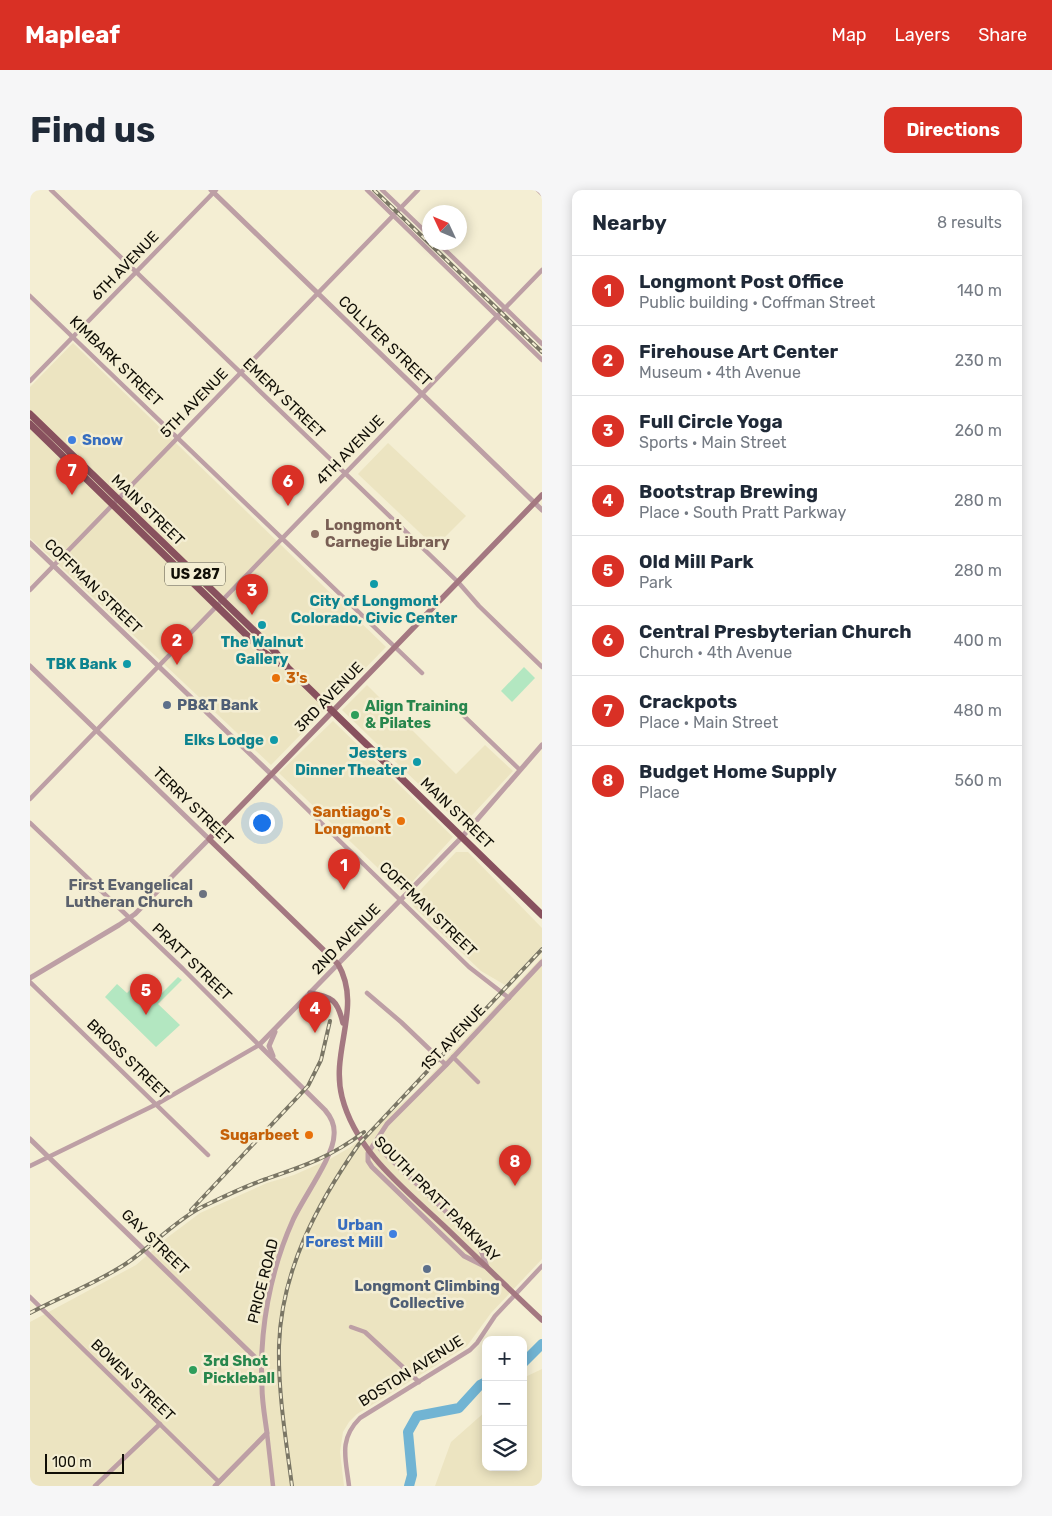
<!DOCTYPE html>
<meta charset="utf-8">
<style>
:root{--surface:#fff;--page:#f6f6f7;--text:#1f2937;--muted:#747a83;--line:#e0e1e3;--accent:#d93025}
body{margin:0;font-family:Rubik,sans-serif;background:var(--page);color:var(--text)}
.controls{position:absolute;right:15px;bottom:15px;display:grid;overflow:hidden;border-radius:10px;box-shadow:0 2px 12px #0003}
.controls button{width:45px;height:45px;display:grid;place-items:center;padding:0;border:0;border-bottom:1px solid var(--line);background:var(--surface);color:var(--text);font:25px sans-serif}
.compass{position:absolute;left:392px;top:15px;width:45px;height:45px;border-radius:50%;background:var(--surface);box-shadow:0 2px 12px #0003;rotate:314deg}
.scale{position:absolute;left:15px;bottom:12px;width:79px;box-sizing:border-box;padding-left:5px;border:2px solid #100e06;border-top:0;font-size:14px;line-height:18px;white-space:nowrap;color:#100e06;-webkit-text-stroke:4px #f4eed3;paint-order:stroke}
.you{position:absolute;left:231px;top:632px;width:18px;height:18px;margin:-12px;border:4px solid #fff;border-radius:50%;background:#1a73e8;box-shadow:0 0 0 8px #1a73e833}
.badge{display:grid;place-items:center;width:32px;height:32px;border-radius:50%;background:var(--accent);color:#fff;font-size:16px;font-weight:700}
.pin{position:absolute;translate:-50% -41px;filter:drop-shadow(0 1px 2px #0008)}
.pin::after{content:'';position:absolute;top:26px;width:18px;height:15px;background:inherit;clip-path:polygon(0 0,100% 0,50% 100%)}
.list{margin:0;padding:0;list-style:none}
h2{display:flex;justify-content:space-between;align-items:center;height:65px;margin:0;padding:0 20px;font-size:21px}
h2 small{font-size:16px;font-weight:400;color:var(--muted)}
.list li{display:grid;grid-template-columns:32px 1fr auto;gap:15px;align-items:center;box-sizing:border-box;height:70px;padding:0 20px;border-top:1px solid var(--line)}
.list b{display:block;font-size:19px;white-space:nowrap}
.list p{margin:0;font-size:16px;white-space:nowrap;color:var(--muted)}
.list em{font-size:16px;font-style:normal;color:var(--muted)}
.icon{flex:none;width:28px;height:28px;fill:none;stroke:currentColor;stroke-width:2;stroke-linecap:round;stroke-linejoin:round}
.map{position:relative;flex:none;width:512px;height:1296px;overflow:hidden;border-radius:10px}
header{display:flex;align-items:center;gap:30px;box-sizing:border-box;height:70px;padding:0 25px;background:var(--accent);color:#fff}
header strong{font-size:24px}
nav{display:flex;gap:28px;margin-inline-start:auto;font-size:18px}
.intro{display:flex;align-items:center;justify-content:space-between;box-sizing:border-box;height:120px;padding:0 30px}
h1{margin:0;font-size:35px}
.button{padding:12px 22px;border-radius:10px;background:var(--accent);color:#fff;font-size:18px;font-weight:700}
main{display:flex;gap:30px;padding:0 30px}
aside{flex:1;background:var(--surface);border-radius:10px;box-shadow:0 2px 12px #0003}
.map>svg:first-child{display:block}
</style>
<header>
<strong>Mapleaf</strong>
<nav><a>Map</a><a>Layers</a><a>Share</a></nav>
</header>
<div class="intro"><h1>Find us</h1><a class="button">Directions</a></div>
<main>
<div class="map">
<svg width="512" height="1296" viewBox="0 0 512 1296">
<rect width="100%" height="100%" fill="#f4eed3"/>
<g fill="#ece4c1">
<path d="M43,153l313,304 -115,118 -241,-227v-151z"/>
<path d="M358,253l78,73 -31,31 -77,-73z"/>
<path d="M337,495l89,89 29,-29 28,26 -51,55 -120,-116z"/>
<path d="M303,531l120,116 -50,55 -124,-119z"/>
<path d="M426,662h12l74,76v18l-37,39 -24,-14 -67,-64 -3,-7z"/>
<path d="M512,767v302l-51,54 -24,33 -110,68 -8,8 -6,10 -3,20 4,34h-314v-164l106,-57 32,-28 32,-24 67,-30 27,-8 36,-16 19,-11 19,-14 48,-43z"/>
<path d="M512,1179v117h-107l16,-44 35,-31v56h37v-89z"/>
</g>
<g fill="#b3e7c1">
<path d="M494,477l11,11 -23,24 -11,-11z"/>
<path d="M148,787l4,3 -24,24 22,21 -24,22 -51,-50 12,-13 10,9 3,-3 8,7 9,-10 11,10z"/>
</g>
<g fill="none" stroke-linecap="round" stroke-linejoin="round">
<g stroke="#71b4d3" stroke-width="10">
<path d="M493,1173l19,-19"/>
<path d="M379,1296l3,-11 -4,-43 9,-16 42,-8 21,-23 6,-3"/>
</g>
<g stroke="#bd9fa5" stroke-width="4.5">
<path d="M21,0l407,392 21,24 63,61"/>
<path d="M337,0l175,170"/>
<path d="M352,0l48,46"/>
<path d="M508,0l4,4"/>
<path d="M407,52l105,102"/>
<path d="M0,106l392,377"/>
<path d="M0,191l186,-191"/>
<path d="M0,400l388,-400"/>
<path d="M433,525l57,55"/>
<path d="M241,584l198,193 40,31"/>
<path d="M0,609l512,-529"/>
<path d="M0,633l153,146 76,76 -102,59 -127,62"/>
<path d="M0,792l178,173"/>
<path d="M337,803l34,29 45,43"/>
<path d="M423,867l25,25"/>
<path d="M0,1107l189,185"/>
<path d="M321,1137l14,5 54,50"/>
<path d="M237,1243l6,53"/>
<path d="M65,1296l65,-62"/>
<path d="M319,1296c-3,-27 -11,-46 11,-68l110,-68 7,-7 18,-27 47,-50"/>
</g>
<g stroke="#bd9fa5" stroke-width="5">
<path d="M181,0l331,320"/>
<path d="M0,353l241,231"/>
<path d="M0,476l179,173 -74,75 -16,11 -89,53"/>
<path d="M243,866l-4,-10 6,-14"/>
<path d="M350,946l-1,11 3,4 96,91 9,25"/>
<path d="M0,949l231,224"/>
<path d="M454,1076l-20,-10 -92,-89 -4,-6v-8l19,-29 59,-59 96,-103"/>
<path d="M185,1296l52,-53c-2,-15 -5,-31 -5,-46 -3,-56 8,-116 31,-167 10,-22 41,-64 41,-85 1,-9 -3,-18 -9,-25l-66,-65 203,-208 80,-92"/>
</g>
<g stroke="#a47881" stroke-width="5.5">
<path d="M512,305l-333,344 129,125c25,43 -8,87 4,133 14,55 62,91 102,129 32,31 65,63 98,94"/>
<path d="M280,803c23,5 27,6 33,30"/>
</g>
<g stroke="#88515e" stroke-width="7">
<path d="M0,224l242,234 16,20 254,247"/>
<path d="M0,234l236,230 15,10"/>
</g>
<g stroke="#7a7665" stroke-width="4">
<g id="rail">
<path d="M344,0l168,162"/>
<path d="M161,1020l117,-124 13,-26 9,-39"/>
<path d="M0,1123c32,-17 67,-30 97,-50 25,-17 47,-41 73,-55 21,-10 43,-21 66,-29 38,-13 65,-22 98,-47"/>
<path d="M262,1296c-6,-46 -14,-93 -13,-140 2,-75 38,-142 80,-202l183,-195"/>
</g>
</g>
<use href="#rail" stroke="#f4eed3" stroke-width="2" stroke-dasharray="5.5" stroke-linecap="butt"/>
</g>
<g fill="#3f7fe0" stroke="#f4eed3" stroke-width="2">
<circle cx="42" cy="250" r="5"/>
<circle cx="363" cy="1044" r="5"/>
</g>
<circle fill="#8d6e63" stroke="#f4eed3" stroke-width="2" cx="285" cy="344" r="5"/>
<g fill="#0f9aa8" stroke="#f4eed3" stroke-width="2">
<circle cx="344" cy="394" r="5"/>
<circle cx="232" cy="435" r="5"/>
<circle cx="97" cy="474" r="5"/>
<circle cx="244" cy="550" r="5"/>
<circle cx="387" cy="572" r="5"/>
</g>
<g fill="#e8710a" stroke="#f4eed3" stroke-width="2">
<circle cx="246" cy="488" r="5"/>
<circle cx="371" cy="631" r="5"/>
<circle cx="279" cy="945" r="5"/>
</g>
<g fill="#5c6f8a" stroke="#f4eed3" stroke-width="2">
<circle cx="137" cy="515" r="5"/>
<circle cx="397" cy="1079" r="5"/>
</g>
<g fill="#2e9e5b" stroke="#f4eed3" stroke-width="2">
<circle cx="325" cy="525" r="5"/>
<circle cx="163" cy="1180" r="5"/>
</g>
<circle fill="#6b7280" stroke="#f4eed3" stroke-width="2" cx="173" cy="704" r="5"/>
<g text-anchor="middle" stroke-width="5" stroke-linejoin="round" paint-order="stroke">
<rect fill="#f4eed3" stroke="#545144" stroke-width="1" x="135" y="372.5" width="60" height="23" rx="4"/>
<g font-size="14" font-weight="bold" fill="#100e06">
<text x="165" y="389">US 287</text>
</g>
<g font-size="15" fill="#100e06" stroke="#f4eed3">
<text transform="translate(95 76) rotate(-46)" y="5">6TH AVENUE</text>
<text transform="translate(355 151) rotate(44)" y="5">COLLYER STREET</text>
<text transform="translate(86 171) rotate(44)" y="5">KIMBARK STREET</text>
<text transform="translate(254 208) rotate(44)" y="5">EMERY STREET</text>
<text transform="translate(164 213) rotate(-46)" y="5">5TH AVENUE</text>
<text transform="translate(320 260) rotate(-46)" y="5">4TH AVENUE</text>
<text transform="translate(118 320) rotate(44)" y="5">MAIN STREET</text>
<text transform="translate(63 396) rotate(44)" y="5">COFFMAN STREET</text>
<text transform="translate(299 507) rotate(-46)" y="5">3RD AVENUE</text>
<text transform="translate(163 616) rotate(44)" y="5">TERRY STREET</text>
<text transform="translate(427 623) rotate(44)" y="5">MAIN STREET</text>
<text transform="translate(398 719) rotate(44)" y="5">COFFMAN STREET</text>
<text transform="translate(316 749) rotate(-46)" y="5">2ND AVENUE</text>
<text transform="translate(162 772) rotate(44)" y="5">PRATT STREET</text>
<text transform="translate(423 848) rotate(-46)" y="5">1ST AVENUE</text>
<text transform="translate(98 869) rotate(44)" y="5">BROSS STREET</text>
<text transform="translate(407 1009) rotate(45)" y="5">SOUTH PRATT PARKWAY</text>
<text transform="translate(125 1052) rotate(44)" y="5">GAY STREET</text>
<text transform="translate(233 1091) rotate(-76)" y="5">PRICE ROAD</text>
<text transform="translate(381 1181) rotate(-32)" y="5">BOSTON AVENUE</text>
<text transform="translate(103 1190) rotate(44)" y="5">BOWEN STREET</text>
</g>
<g font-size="15" font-weight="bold" fill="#366cbe" stroke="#f4eed3" text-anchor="start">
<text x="52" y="255">Snow</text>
<text x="353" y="1040" text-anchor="end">Urban<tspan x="353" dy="17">Forest Mill</tspan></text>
</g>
<g font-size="15" font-weight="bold" fill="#785e54" stroke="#f4eed3" text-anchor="start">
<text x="295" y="340">Longmont<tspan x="295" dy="17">Carnegie Library</tspan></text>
</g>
<g font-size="15" font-weight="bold" fill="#0d838f" stroke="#f4eed3" text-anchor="end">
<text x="344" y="416" text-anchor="middle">City of Longmont<tspan x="344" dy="17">Colorado, Civic Center</tspan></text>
<text x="232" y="457" text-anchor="middle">The Walnut<tspan x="232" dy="17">Gallery</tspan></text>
<text x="87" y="479">TBK Bank</text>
<text x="234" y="555">Elks Lodge</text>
<text x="377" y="568">Jesters<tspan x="377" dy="17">Dinner Theater</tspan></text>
</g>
<g font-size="15" font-weight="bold" fill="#c56008" stroke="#f4eed3" text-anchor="end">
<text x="256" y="493" text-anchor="start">3's</text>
<text x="361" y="627">Santiago's<tspan x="361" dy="17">Longmont</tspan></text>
<text x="269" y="950">Sugarbeet</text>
</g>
<g font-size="15" font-weight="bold" fill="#4e5e75" stroke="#f4eed3" text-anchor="start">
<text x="147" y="520">PB&amp;T Bank</text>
<text x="397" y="1101" text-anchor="middle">Longmont Climbing<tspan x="397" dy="17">Collective</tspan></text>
</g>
<g font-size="15" font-weight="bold" fill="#27864d" stroke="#f4eed3" text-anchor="start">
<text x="335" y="521">Align Training<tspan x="335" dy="17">&amp; Pilates</tspan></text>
<text x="173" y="1176">3rd Shot<tspan x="173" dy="17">Pickleball</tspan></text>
</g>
<g font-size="15" font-weight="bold" fill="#5b616d" stroke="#f4eed3" text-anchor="end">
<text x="163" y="700">First Evangelical<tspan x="163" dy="17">Lutheran Church</tspan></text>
</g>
</g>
</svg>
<div class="controls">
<button>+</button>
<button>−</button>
<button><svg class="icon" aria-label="layers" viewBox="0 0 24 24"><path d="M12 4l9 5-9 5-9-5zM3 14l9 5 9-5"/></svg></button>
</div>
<svg class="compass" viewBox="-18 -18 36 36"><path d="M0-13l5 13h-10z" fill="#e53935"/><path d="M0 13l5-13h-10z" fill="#747a83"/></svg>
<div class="scale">100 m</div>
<div class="you"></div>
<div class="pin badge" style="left:314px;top:700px">1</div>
<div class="pin badge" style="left:147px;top:475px">2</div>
<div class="pin badge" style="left:222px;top:425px">3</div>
<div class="pin badge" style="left:285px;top:843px">4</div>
<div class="pin badge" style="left:116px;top:825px">5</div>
<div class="pin badge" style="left:258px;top:316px">6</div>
<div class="pin badge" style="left:42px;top:305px">7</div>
<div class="pin badge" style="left:485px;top:996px">8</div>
</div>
<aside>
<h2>Nearby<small>8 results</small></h2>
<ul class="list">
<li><span class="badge">1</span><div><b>Longmont Post Office</b><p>Public building · Coffman Street</p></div><em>140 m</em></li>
<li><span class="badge">2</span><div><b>Firehouse Art Center</b><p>Museum · 4th Avenue</p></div><em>230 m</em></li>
<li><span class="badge">3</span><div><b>Full Circle Yoga</b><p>Sports · Main Street</p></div><em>260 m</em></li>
<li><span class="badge">4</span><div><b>Bootstrap Brewing</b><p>Place · South Pratt Parkway</p></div><em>280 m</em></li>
<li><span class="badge">5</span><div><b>Old Mill Park</b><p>Park</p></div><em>280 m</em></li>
<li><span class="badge">6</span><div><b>Central Presbyterian Church</b><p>Church · 4th Avenue</p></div><em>400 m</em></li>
<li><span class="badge">7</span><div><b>Crackpots</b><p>Place · Main Street</p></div><em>480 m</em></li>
<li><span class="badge">8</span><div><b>Budget Home Supply</b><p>Place</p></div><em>560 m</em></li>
</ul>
</aside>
</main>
